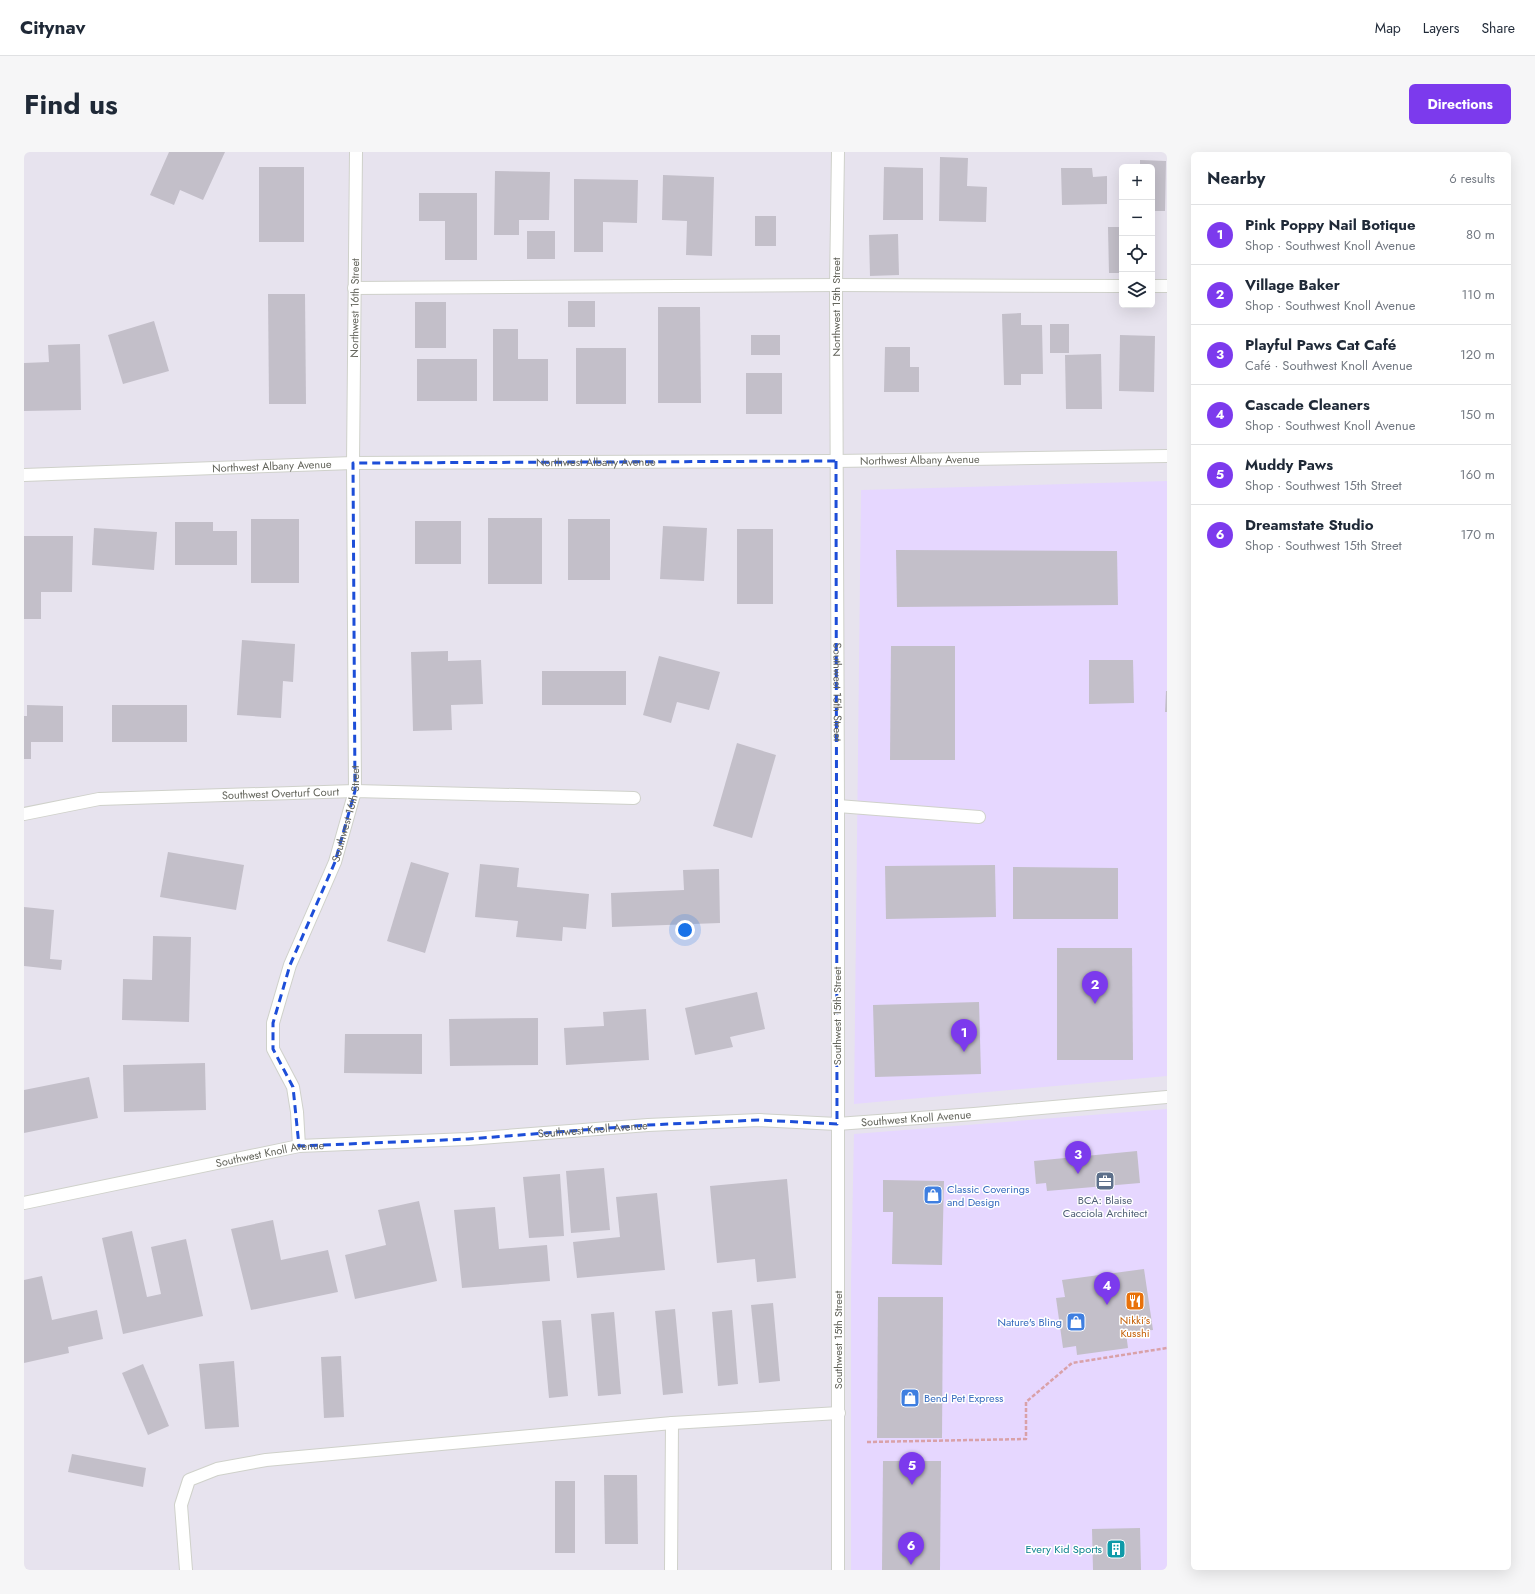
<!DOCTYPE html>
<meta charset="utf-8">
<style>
:root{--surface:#fff;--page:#f6f6f7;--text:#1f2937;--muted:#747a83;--line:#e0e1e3;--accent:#7c3aed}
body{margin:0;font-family:Jost,sans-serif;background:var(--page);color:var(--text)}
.controls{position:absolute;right:12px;top:12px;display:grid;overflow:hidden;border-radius:6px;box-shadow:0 4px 16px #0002}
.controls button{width:36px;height:36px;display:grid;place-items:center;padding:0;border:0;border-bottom:1px solid var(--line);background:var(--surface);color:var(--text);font:20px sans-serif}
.you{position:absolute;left:661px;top:778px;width:14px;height:14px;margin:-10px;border:3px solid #fff;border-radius:50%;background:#1a73e8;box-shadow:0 0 0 6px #1a73e833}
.badge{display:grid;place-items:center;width:26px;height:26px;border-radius:50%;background:var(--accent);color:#fff;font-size:13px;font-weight:700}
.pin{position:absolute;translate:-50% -33px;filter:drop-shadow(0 1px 2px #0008)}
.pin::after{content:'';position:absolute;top:21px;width:14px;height:12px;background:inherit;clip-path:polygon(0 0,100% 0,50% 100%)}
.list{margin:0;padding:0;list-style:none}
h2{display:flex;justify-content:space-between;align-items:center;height:52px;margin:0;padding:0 16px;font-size:17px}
h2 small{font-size:13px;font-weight:400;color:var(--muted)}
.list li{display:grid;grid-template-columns:26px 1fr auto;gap:12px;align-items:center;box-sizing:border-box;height:60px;padding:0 16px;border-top:1px solid var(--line)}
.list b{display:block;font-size:15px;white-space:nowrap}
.list p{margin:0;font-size:13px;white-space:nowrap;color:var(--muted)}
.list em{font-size:13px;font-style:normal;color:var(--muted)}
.icon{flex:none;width:22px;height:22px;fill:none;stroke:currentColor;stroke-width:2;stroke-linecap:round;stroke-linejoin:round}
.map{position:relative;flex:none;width:1143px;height:1418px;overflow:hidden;border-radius:6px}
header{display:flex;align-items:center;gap:24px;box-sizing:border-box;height:56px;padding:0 20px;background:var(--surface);border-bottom:1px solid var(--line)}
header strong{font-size:19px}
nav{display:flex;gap:22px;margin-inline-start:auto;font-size:14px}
.intro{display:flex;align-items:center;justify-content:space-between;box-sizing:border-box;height:96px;padding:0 24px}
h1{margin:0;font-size:28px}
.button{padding:10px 18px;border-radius:6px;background:var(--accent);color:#fff;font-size:14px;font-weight:700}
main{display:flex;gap:24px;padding:0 24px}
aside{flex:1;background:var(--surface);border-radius:6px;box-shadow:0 4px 16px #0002}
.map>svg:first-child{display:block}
</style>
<header>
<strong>Citynav</strong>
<nav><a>Map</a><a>Layers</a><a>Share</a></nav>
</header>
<div class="intro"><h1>Find us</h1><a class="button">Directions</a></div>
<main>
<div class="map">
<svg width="1143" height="1418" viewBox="0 0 1143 1418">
<rect width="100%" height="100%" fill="#e7e3ee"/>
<g fill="#e6d7ff">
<path d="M1143,329v595l-313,28 7,-614z"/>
<path d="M1143,957v461h-316v-291l3,-145z"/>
</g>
<g fill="#c3bfc9">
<path d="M145,0h56l-22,48 -23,-10 -6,15 -24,-10z"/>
<path d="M916,5l28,1 -1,28 20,1 -1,35 -47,-1z"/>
<path d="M1116,8l26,1 -1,50h-13v-44h-12z"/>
<rect x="235" y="15" width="45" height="75"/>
<path d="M860,15l39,1v52h-40z"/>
<path d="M1037,16h31l1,9 14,-1v28l-45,1z"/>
<path d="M471,19l55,1 -1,48h-30v15h-25z"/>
<path d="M639,23l51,2 -2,79 -26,-1 1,-34 -25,-1z"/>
<path d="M550,27l64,1 -1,43 -34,-1v30h-29z"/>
<rect x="1096" y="35" width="2" height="31"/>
<path d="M395,41h58v67h-32v-39h-26z"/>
<rect x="731" y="64" width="21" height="30"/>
<path d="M1084,75h14v46h-13z"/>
<rect x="503" y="79" width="28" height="28"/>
<path d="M874,82l1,41 -29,1 -1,-41z"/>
<path d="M244,142h37l1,110h-37z"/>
<rect x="544" y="149" width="27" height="26"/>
<rect x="391" y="150" width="31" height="46"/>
<path d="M634,155h42l1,96h-43z"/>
<path d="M997,161v12h21l1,49h-22v11h-17l-2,-71z"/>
<path d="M130,169l15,50 -46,13 -15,-49z"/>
<rect x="1026" y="172" width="19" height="29"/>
<path d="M469,177h25v30h30v42h-55z"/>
<rect x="727" y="183" width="29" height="20"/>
<path d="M1096,183l35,1 -1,56 -35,-1z"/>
<path d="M56,192l1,66 -57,1v-48l25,-1 -1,-17z"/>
<path d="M861,195h25v20h9v25h-35z"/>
<rect x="552" y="196" width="50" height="56"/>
<path d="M1077,202l1,55h-36l-1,-54z"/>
<rect x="393" y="207" width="60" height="42"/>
<rect x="722" y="221" width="36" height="41"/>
<rect x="464" y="366" width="54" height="66"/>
<rect x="227" y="367" width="48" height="64"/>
<rect x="544" y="367" width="42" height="61"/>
<rect x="391" y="369" width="46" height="43"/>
<path d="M151,370h38v9h24v34h-62z"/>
<path d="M639,374l44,2 -3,53 -44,-2z"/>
<path d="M70,376l63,4 -3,38 -62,-5z"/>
<rect x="713" y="377" width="36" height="75"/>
<path d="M0,384h49l-1,56h-31v27h-17z"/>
<path d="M872,398l221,1 1,54 -221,2z"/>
<path d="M218,488l53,4 -2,38 -10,-1 -2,37 -44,-3z"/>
<path d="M867,494h64v114h-65z"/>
<path d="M424,499v10l33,-1 2,44 -32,1 1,25 -39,1 -2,-79z"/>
<path d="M635,504l61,16 -11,38 -32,-8 -6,21 -28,-8z"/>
<path d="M1065,508h44l1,43 -45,1z"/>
<rect x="518" y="519" width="84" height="34"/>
<path d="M1142,539h1v21h-2z"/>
<path d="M3,553l36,1v36h-32v17h-7v-43h3z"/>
<rect x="88" y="553" width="75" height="37"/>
<path d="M713,591l39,12 -24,83 -39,-12z"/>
<path d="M144,700l76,13 -8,45 -76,-13z"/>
<path d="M387,710l38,11 -24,80 -38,-12z"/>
<path d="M456,712l39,4 -2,19 72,7 -3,35 -23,-2 -1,14 -46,-4 2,-16 -43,-4z"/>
<path d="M971,713l1,52 -110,2 -1,-53z"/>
<path d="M989,715l105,1v51h-105z"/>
<path d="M695,717l1,54 -108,4 -1,-34 73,-3 -1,-20z"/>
<path d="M0,755l30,3 -4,49 12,1 -1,10 -37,-4z"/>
<path d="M129,784l38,1 -2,85 -67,-2 1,-41 29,1z"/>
<path d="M1033,796h75l1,112h-76z"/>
<path d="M733,840l8,37 -35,8 3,10 -38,8 -10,-47z"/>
<path d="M955,850l2,72 -106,3 -2,-72z"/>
<path d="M622,857l3,51 -83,5 -2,-37 40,-2 -1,-14z"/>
<path d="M514,866v47l-88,1 -1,-47z"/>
<path d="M321,882h77v40l-78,-1z"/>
<path d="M181,911l1,47 -82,2 -1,-47z"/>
<path d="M65,925l9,41 -74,15v-43z"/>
<path d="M1113,999l3,32 -93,8 -1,-8 -10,1 -2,-23z"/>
<path d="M580,1016l6,62 -39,3 -5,-62z"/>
<path d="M536,1022l4,62 -35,2 -6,-61z"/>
<path d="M763,1027l9,99 -39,4 -2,-23 -38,4 -7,-77z"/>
<path d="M859,1028l61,1 -2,84 -50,-1 1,-52h-10z"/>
<path d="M633,1041l8,77 -88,8 -4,-36 47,-5 -4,-40z"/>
<path d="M395,1049l18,80 -82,18 -10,-44 41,-10 -8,-35z"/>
<path d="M471,1055l4,42 48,-4 3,36 -88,7 -8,-78z"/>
<path d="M249,1068l8,40 47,-10 10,42 -87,18 -20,-81z"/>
<path d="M108,1079l15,66 14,-3 -10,-47 35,-8 17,77 -80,18 -21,-96z"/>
<path d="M1120,1117l9,61 -27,3 2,15 -51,7 -1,-9 -13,2 -7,-50 9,-1 -3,-17z"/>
<path d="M18,1124l10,44 45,-10 6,29 -35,8 1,6 -45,10v-83z"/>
<path d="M854,1145h65l-1,141h-65z"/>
<path d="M749,1151l7,78 -21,2 -8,-78z"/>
<path d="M651,1157l8,84 -20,2 -8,-84z"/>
<path d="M708,1158l6,74 -20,2 -6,-74z"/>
<path d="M590,1160l7,82 -23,2 -7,-82z"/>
<path d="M537,1168l7,76 -19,2 -7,-77z"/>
<path d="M317,1204l3,61 -20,1 -3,-61z"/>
<path d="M210,1209l5,66 -34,2 -6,-65z"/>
<path d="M119,1212l26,62 -21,9 -26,-62z"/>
<path d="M48,1302l74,14 -3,19 -75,-15z"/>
<path d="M859,1309h58l-1,109h-58z"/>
<path d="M580,1323h33l1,69h-33z"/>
<rect x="531" y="1329" width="20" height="72"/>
<path d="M1116,1376l1,42h-48l-1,-41z"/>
</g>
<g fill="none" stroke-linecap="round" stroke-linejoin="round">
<g stroke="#cfd1ca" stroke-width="14">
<g id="lane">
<path d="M1128,134h15"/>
<path d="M330,136l482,-3 286,1"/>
<path d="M814,654l141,11"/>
<path d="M162,1418l-5,-65 8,-25 28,-11 49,-9 406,-37 167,-10"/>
<path d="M647,1418l1,-147"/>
</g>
</g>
<g stroke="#cfd1ca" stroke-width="14">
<g id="street">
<path id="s1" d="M814,0l-2,133 2,521v764"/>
<path id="s2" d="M0,323l329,-12 483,-2 331,-5"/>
<path id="s3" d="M0,662l75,-15 256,-8 279,7"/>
<path id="s4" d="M275,994l-2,-34 -4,-25 -20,-38v-26l17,-58 45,-103 20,-71 -2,-328 3,-311"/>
<path id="s5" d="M0,1051l275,-57 169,-7 180,-14 111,-5 78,4 137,-10 193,-17"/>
</g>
</g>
<path stroke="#d9a1a8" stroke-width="2.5" stroke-dasharray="4 2" stroke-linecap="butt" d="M843,1290l159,-3v-37l46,-39 95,-15"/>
<use href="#lane" stroke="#fff" stroke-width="12"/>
<use href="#street" stroke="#fff" stroke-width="12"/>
</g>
<path fill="none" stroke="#1d4ed8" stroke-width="3" stroke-dasharray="8 5" stroke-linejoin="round" d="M812,309l1,663 -78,-4 -111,5 -180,14 -169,7 -6,-59 -20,-38v-26l17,-58 45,-103 20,-71 -2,-328z"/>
<defs>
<g id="office-square" transform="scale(1)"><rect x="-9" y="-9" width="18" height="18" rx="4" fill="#5c6f8a" stroke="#fff"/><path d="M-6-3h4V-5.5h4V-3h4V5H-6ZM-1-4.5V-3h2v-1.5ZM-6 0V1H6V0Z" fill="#fff"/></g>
<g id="shop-square" transform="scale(1)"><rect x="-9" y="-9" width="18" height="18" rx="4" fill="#3f7fe0" stroke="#fff"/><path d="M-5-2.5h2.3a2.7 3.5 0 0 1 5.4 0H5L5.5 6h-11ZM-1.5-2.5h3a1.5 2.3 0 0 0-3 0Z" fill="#fff"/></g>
<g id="restaurant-square" transform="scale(1)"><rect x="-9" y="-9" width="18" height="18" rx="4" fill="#e8710a" stroke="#fff"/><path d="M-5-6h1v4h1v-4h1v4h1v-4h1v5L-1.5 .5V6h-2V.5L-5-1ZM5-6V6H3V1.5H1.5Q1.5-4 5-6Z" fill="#fff"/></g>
<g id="building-square" transform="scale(1)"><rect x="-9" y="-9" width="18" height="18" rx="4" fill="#0f9aa8" stroke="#fff"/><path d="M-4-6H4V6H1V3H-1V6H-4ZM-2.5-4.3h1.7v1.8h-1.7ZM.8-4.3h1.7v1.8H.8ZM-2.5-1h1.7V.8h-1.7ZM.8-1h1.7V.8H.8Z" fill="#fff"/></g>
</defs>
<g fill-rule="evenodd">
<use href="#office-square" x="1081" y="1029"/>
<use href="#shop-square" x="909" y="1043"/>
<use href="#restaurant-square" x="1111" y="1149"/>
<use href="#shop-square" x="1052" y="1170"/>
<use href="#shop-square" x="886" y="1246"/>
<use href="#building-square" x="1092" y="1397"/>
</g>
<g text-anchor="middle" stroke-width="3" stroke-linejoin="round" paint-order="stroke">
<g font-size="11" fill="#63645b" stroke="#fff">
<text transform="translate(812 155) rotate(-90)" y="4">Northwest 15th Street</text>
<text dy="4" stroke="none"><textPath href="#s4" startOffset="858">Northwest 16th Street</textPath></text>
<text dy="4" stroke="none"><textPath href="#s2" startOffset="896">Northwest Albany Avenue</textPath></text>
<text dy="4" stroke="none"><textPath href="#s2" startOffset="572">Northwest Albany Avenue</textPath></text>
<text dy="4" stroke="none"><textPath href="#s2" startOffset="248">Northwest Albany Avenue</textPath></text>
<text dy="4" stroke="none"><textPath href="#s1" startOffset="540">Southwest 15th Street</textPath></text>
<text dy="4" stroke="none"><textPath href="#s3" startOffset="258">Southwest Overturf Court</textPath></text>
<text dy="4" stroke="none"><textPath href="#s4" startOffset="351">Southwest 16th Street</textPath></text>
<text transform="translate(813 864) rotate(-90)" y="4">Southwest 15th Street</text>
<text dy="4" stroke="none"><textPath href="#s5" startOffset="899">Southwest Knoll Avenue</textPath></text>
<text dy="4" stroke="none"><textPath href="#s5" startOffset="575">Southwest Knoll Avenue</textPath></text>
<text dy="4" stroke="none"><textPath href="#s5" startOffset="251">Southwest Knoll Avenue</textPath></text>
<text transform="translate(814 1188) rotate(-90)" y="4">Southwest 15th Street</text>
</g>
<g font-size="11" fill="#366cbe" stroke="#fff" text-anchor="start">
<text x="923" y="1041">Classic Coverings<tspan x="923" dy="13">and Design</tspan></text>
<text x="1038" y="1174" text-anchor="end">Nature's Bling</text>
<text x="900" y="1250">Bend Pet Express</text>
</g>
<g font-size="11" fill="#4e5e75" stroke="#fff">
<text x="1081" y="1052">BCA: Blaise<tspan x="1081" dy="13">Cacciola Architect</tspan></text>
</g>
<g font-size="11" fill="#c56008" stroke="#fff">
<text x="1111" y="1172">Nikki’s<tspan x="1111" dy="13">Kusshi</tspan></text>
</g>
<g font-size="11" fill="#0d838f" stroke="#fff" text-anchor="end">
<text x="1078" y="1401">Every Kid Sports</text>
</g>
</g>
</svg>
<div class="controls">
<button>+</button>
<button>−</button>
<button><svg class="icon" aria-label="locate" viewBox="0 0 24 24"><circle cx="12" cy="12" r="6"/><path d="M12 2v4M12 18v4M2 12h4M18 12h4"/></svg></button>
<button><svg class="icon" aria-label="layers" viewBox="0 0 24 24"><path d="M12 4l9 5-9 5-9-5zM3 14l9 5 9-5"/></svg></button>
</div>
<div class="you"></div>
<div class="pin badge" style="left:940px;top:900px">1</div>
<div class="pin badge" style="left:1071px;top:852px">2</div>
<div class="pin badge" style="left:1054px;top:1022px">3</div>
<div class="pin badge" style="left:1083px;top:1153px">4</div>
<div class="pin badge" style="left:888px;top:1333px">5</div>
<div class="pin badge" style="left:887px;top:1413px">6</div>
</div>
<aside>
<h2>Nearby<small>6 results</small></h2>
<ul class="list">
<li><span class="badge">1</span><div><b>Pink Poppy Nail Botique</b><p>Shop · Southwest Knoll Avenue</p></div><em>80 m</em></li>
<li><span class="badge">2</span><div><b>Village Baker</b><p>Shop · Southwest Knoll Avenue</p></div><em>110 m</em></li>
<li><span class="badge">3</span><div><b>Playful Paws Cat Café</b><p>Café · Southwest Knoll Avenue</p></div><em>120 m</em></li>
<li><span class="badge">4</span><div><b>Cascade Cleaners</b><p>Shop · Southwest Knoll Avenue</p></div><em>150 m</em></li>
<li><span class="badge">5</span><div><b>Muddy Paws</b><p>Shop · Southwest 15th Street</p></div><em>160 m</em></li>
<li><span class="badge">6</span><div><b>Dreamstate Studio</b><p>Shop · Southwest 15th Street</p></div><em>170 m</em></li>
</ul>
</aside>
</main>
